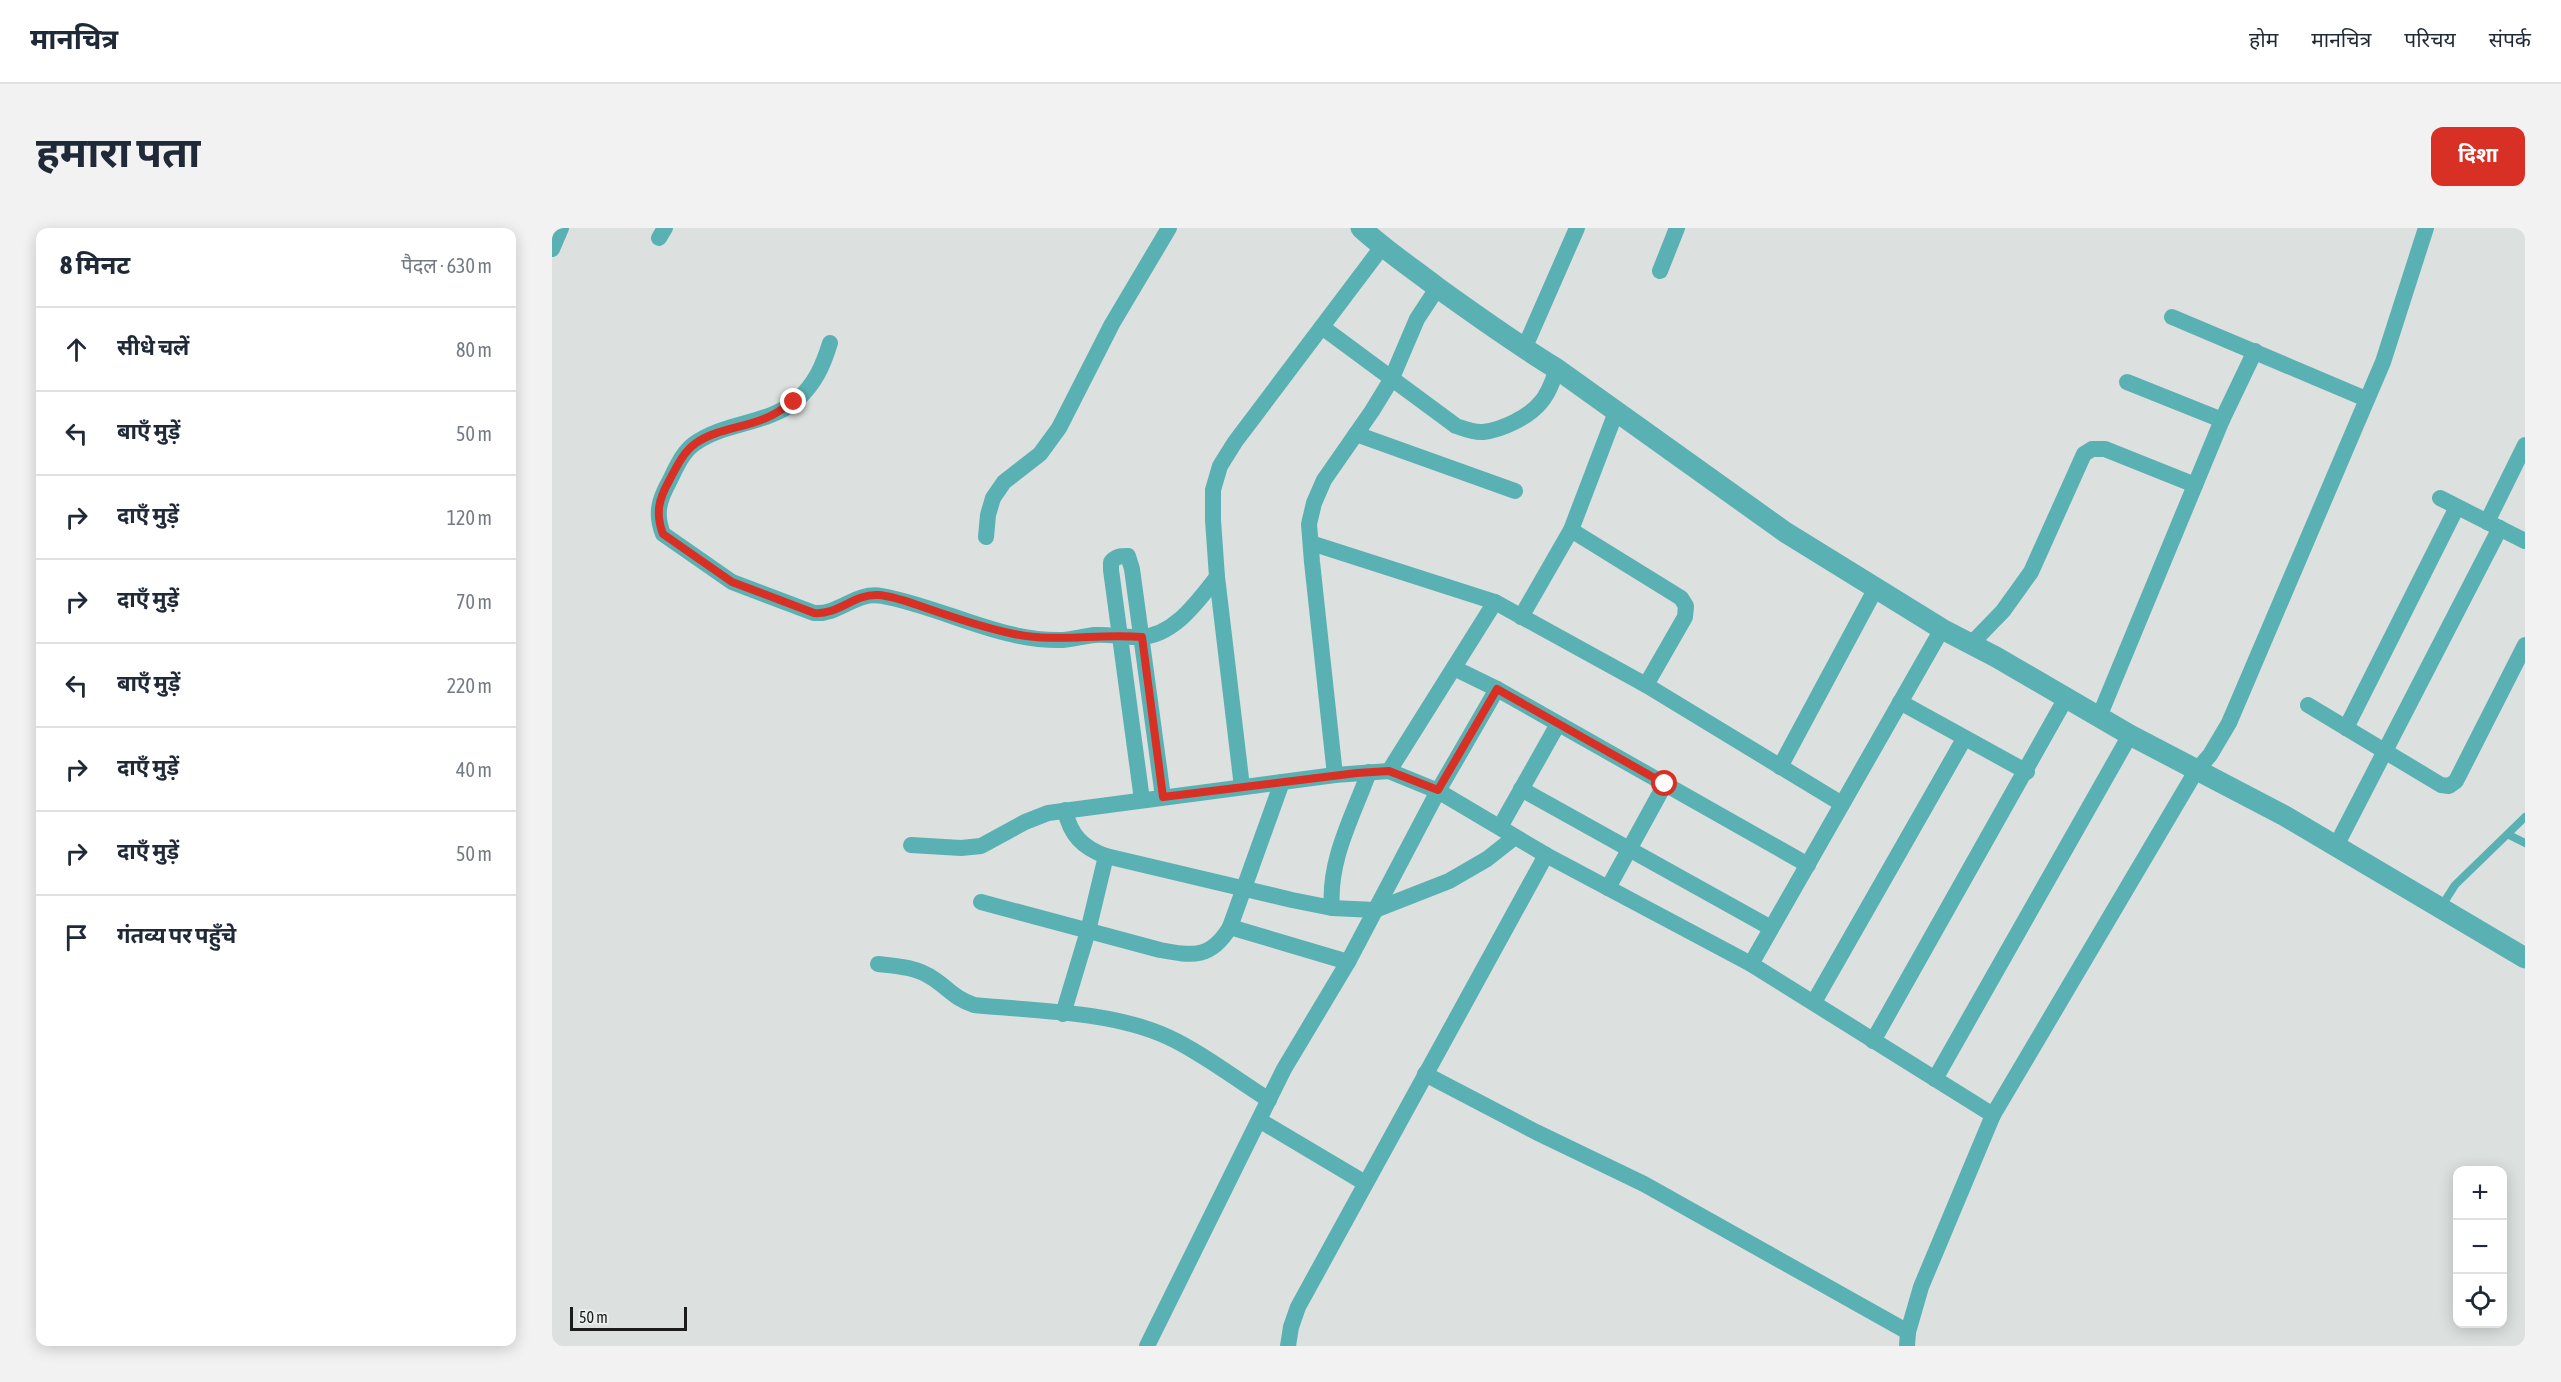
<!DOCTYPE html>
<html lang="hi">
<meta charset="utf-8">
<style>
:root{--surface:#fff;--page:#f2f2f3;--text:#1f2937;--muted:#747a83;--line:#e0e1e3;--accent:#d93025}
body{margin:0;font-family:"Asap Condensed","Noto Sans Devanagari",sans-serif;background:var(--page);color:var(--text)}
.controls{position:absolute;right:18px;bottom:18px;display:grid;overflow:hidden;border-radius:12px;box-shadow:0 3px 15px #0003}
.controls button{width:54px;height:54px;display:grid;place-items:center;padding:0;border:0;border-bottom:2px solid var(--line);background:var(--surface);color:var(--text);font:30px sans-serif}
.scale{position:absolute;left:18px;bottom:15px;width:117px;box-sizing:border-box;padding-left:6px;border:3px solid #1b1c1c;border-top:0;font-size:16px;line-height:21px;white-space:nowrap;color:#1b1c1c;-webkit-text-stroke:4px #eaeeec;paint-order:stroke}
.stop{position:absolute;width:18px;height:18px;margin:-14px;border:4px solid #d93025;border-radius:50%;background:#fff}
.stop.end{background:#d93025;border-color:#fff;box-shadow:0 2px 6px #0008}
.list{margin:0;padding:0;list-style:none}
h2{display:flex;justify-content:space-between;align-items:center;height:78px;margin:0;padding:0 24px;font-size:26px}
h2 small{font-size:20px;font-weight:400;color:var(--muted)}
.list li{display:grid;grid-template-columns:39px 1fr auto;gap:18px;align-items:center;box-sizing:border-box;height:84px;padding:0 24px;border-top:2px solid var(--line)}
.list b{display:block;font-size:22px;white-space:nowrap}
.list em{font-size:20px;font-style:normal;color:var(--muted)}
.icon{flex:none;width:33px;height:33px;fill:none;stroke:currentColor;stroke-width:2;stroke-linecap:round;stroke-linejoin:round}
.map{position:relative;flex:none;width:1973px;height:1118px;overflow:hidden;border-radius:12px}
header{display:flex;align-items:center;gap:36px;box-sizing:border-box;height:84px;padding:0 30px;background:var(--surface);border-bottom:2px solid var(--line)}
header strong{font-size:28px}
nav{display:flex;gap:33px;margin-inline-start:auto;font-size:21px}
.intro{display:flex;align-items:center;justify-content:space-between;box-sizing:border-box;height:144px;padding:0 36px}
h1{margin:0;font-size:42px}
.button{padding:15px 27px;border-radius:12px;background:var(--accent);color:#fff;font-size:21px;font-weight:700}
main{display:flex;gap:36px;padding:0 36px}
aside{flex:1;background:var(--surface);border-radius:12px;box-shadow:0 3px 15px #0003}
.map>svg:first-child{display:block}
</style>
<header>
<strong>मानचित्र</strong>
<nav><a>होम</a><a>मानचित्र</a><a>परिचय</a><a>संपर्क</a></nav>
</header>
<div class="intro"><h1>हमारा पता</h1><a class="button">दिशा</a></div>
<main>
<aside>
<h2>8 मिनट<small>पैदल · 630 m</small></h2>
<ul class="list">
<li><svg class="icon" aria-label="ahead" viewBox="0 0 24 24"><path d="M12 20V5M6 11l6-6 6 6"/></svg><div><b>सीधे चलें</b></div><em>80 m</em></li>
<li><svg class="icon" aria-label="left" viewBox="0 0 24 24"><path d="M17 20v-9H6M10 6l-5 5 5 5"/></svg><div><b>बाएँ मुड़ें</b></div><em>50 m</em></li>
<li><svg class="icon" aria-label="right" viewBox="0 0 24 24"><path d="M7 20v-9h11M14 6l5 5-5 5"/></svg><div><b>दाएँ मुड़ें</b></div><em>120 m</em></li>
<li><svg class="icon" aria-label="right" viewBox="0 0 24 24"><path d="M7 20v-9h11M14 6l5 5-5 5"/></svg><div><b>दाएँ मुड़ें</b></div><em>70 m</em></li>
<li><svg class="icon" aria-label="left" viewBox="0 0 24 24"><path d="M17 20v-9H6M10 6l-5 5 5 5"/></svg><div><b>बाएँ मुड़ें</b></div><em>220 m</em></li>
<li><svg class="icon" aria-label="right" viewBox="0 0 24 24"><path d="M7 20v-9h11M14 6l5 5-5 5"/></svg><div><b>दाएँ मुड़ें</b></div><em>40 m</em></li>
<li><svg class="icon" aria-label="right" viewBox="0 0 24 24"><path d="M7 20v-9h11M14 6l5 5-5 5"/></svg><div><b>दाएँ मुड़ें</b></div><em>50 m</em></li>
<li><svg class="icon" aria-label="arrive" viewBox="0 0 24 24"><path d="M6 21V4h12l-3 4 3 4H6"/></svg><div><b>गंतव्य पर पहुँचे</b></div></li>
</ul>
</aside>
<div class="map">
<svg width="1973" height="1118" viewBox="0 0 1973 1118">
<rect width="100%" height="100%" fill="#dce0df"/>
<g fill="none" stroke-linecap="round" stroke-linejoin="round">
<g stroke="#5ab1b3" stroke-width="8">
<path d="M1957,607l16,8"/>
<path d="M1889,679l14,-22 70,-68"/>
</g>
<g stroke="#5ab1b3" stroke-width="16">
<path d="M107,10l6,-10"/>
<path d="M0,21l9,-21"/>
<path d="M1108,43l17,-43"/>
<path d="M1620,89l194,82"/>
<path d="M770,99l134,99c9,3 18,7 27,6 19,-2 46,-15 58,-30 8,-9 12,-22 16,-33"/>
<path d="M278,115c-7,23 -15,41 -34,58 -30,24 -72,21 -102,43 -12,9 -18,24 -25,38 -10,18 -14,32 -6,52l69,48 82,31c26,2 41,-22 68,-17 61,11 118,46 181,44 11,-1 21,-4 32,-5 15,-1 30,3 45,2 34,-1 58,-36 77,-60"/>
<path d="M972,121l53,-121"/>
<path d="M1575,154l95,38"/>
<path d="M804,206l159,57"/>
<path d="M1888,270l85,43"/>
<path d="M1935,294l38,-77"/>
<path d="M1019,302l110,68 5,8 -1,11 -39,68"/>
<path d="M434,309l2,-22 5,-17 11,-16 36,-28 19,-26 53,-104 57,-96"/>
<path d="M759,315l184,59"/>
<path d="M969,389l50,-87 45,-118"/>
<path d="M1390,401l-191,335 242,151 203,-344 14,-16 19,-32 154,-361 43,-134"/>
<path d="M1419,416l32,-33 28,-39 53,-118 8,-5h13l90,36"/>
<path d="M902,440l43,21 311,176"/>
<path d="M1348,474l127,70"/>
<path d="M1756,477l133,80 8,1 7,-5 69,-136"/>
<path d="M1547,489l123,-297 33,-69"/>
<path d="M1794,500l111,-221"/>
<path d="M1228,539l96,-179"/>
<path d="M837,543l106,-169 151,83 196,119"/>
<path d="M783,547l-23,-213 -3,-38 5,-21 10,-23 48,-69 19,-31 26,-61 21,-32"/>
<path d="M690,559l-25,-210 -4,-57v-30l7,-24 15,-24 147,-195"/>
<path d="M969,561l250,139"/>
<path d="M590,572l-31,-230v-8c5,-6 10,-6 17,-6l4,13 31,228"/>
<path d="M513,582c5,25 18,38 41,46l186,44 40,8 43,2 74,-29 38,-22 28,-22"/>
<path d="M948,599l58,-103"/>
<path d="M359,617l50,3 20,-2 44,-24 23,-9 287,-38 54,-4 49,20 108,64 205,109"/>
<path d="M1784,618l164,-318"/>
<path d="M1056,660l57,-104"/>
<path d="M429,674l179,48c33,6 51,9 70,-23l52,-145"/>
<path d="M780,680c-4,-48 21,-92 37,-136"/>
<path d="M678,699l118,35"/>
<path d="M326,736c20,2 39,3 56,15 16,11 20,19 40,26 61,6 138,6 194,32 33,15 69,43 101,63"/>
<path d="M1262,774l150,-263"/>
<path d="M511,786l25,-83 18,-75"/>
<path d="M1321,813l193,-343"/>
<path d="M873,846l111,58 108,52 264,148"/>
<path d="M1383,851l195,-344"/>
<path d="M707,892l106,63"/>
<path d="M595,1118l137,-277 64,-107 90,-171 59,-102"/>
<path d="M736,1118l3,-19 7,-20 248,-452"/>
<path d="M1355,1118l1,-14 13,-45 72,-172"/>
</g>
<path stroke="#5ab1b3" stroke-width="21" d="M809,0c24,22 51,40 77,60 39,28 78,56 119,81l228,163 157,97 54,28 134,78 155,81 240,142"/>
</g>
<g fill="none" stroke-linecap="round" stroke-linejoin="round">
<path stroke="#d93025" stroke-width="8" d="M242,174c-9,5 -18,12 -28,16 -23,10 -50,11 -70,25 -13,9 -20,25 -27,38 -10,18 -14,32 -6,53l69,48 82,31c25,2 39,-19 64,-18 16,1 33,8 48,13 29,10 58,20 88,26 43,9 84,-1 128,3l21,160 194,-24 32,-2 49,19 59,-101 168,95"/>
</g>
</svg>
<div class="controls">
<button>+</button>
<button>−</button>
<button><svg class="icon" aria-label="locate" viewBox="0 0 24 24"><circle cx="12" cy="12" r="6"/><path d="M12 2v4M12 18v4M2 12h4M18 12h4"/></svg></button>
</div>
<div class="scale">50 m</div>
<div class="stop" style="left:1113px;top:556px"></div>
<div class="stop end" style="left:242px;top:174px"></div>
</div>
</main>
